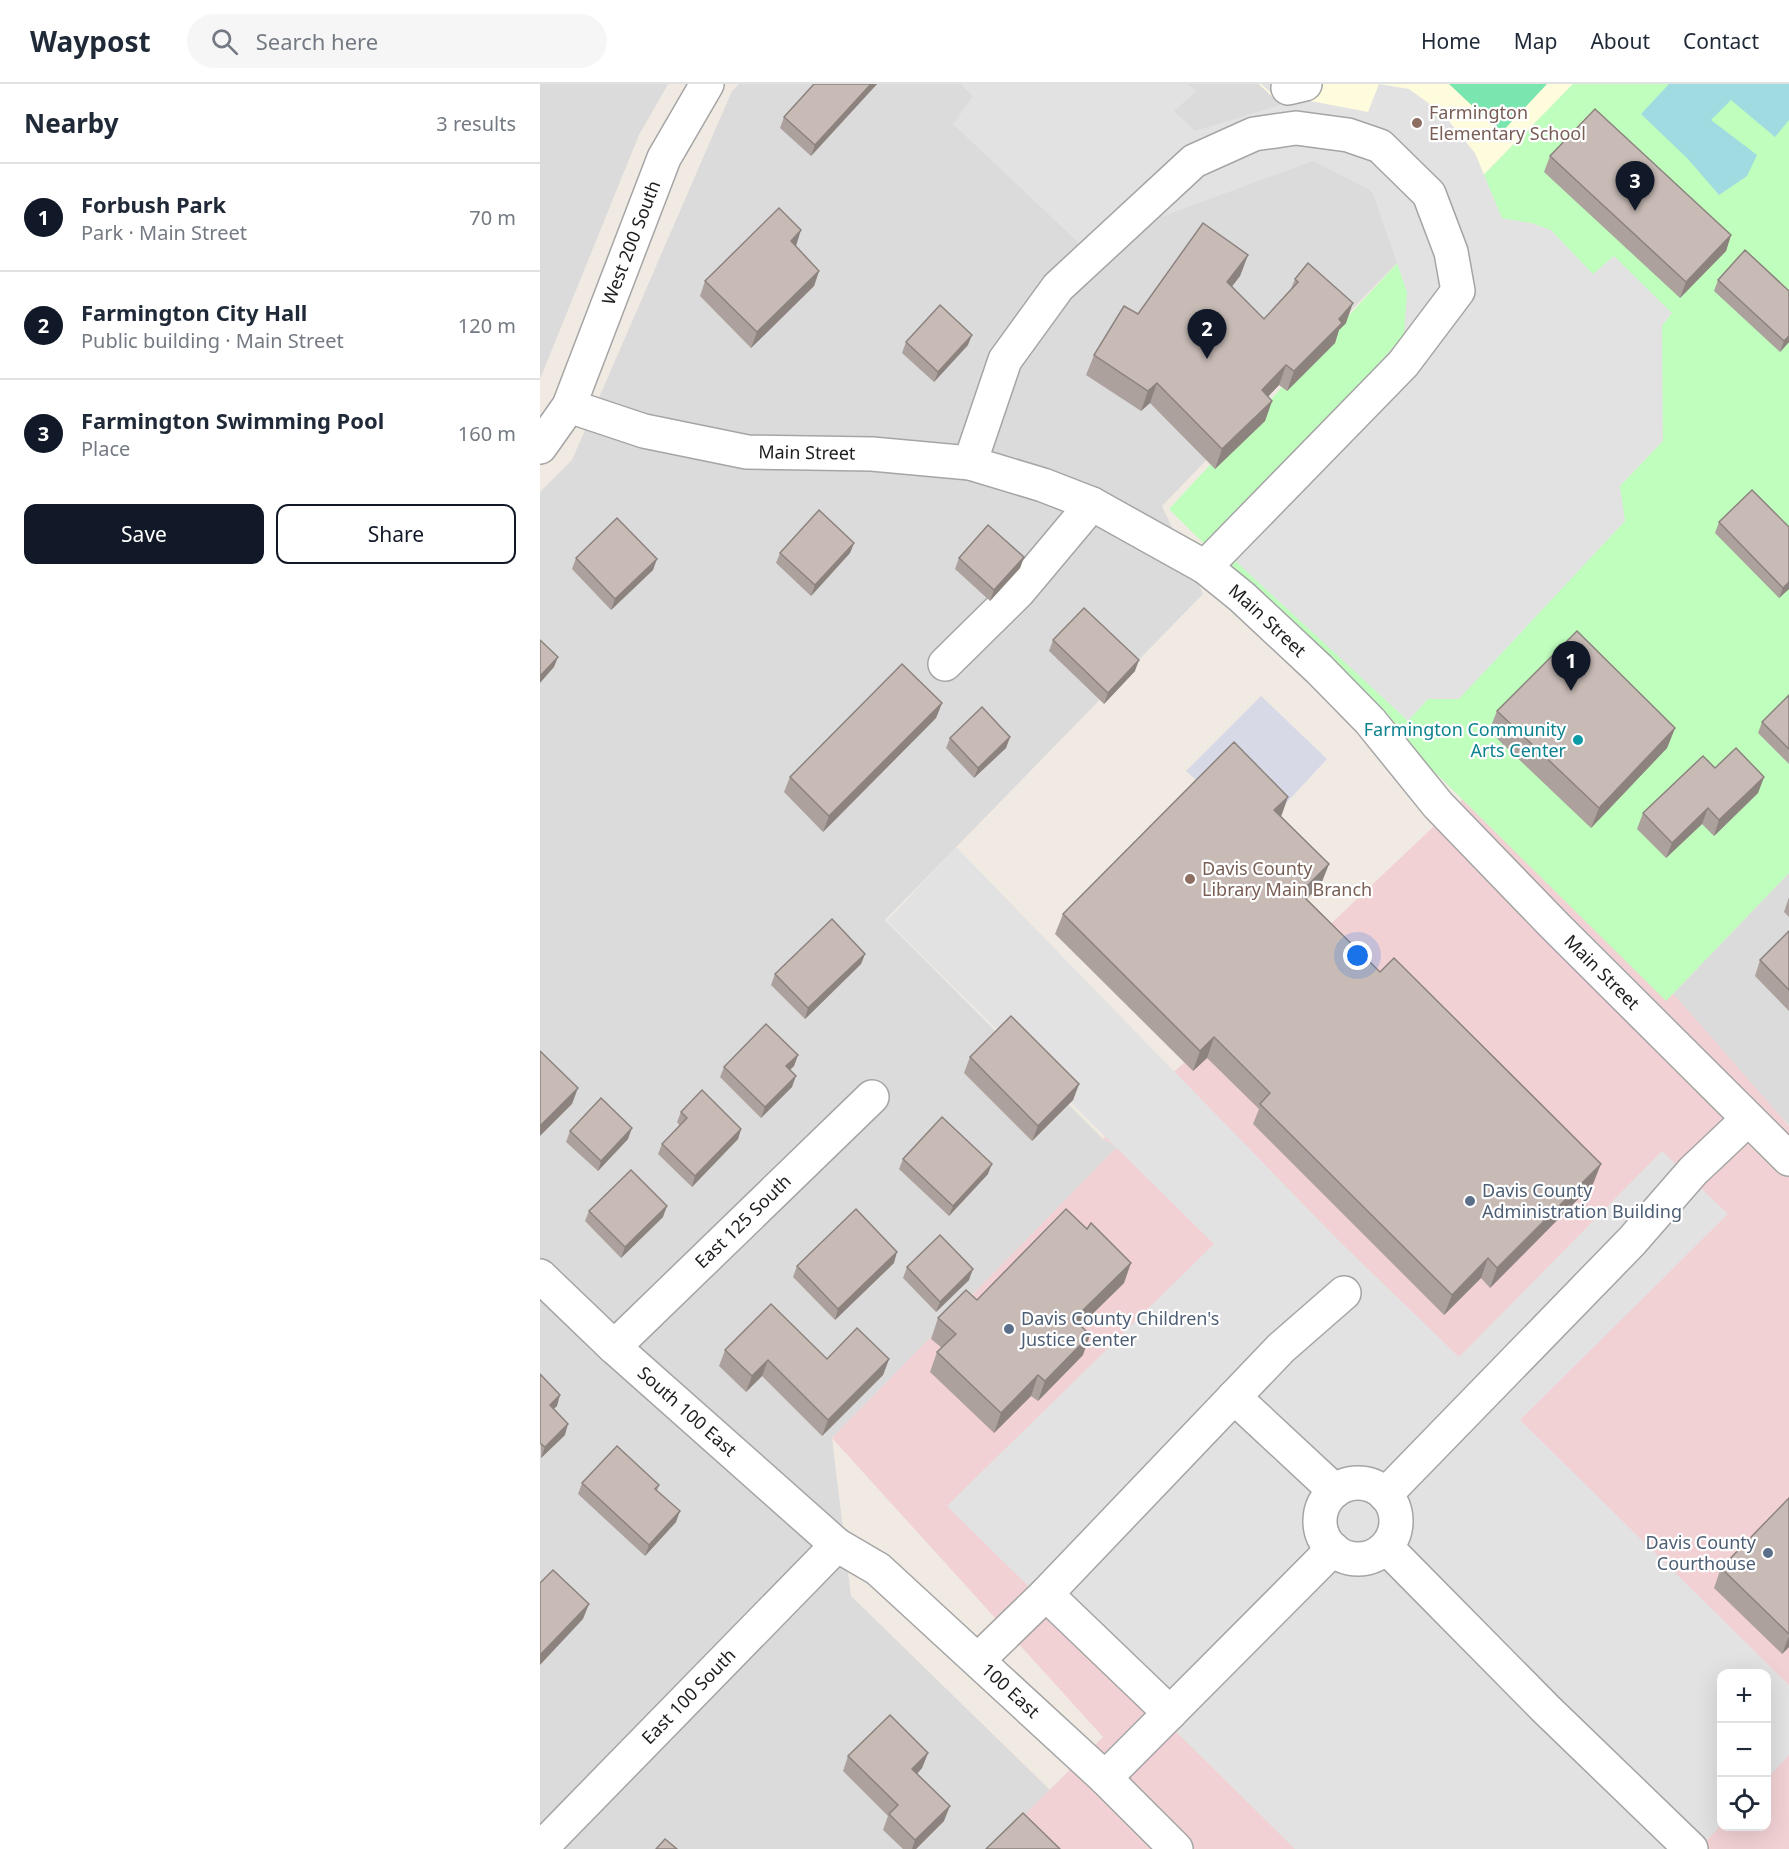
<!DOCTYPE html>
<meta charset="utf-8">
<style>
:root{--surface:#fff;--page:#f6f6f7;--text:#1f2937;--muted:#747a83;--line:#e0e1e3;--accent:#111827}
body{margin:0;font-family:"Noto Sans",sans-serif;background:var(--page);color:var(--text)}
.controls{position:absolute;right:18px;bottom:18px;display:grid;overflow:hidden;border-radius:12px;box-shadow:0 6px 24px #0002}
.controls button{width:54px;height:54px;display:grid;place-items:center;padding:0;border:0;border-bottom:2px solid var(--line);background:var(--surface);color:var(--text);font:30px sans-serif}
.you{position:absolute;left:818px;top:872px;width:21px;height:21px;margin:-15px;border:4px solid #fff;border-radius:50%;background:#1a73e8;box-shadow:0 0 0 9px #1a73e833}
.badge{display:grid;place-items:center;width:39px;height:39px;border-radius:50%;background:var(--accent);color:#fff;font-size:20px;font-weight:700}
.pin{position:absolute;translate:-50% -50px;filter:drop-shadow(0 2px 3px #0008)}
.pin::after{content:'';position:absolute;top:32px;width:21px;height:18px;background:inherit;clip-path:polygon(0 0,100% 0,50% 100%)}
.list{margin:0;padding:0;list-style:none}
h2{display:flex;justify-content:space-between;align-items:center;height:78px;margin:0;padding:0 24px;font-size:26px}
h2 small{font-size:20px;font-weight:400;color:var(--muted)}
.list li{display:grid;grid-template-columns:39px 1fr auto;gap:18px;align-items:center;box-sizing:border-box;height:108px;padding:0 24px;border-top:2px solid var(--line)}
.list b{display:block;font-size:22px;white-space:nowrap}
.list p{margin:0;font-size:20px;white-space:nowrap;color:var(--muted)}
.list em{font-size:20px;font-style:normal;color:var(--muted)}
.actions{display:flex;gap:12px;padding:18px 24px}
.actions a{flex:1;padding:14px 0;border:2px solid var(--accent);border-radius:12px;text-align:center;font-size:21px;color:var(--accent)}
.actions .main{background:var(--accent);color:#fff}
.icon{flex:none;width:33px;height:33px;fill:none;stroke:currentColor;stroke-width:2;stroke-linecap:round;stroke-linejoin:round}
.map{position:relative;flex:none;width:1249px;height:1765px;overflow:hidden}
header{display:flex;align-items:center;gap:36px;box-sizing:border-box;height:84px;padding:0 30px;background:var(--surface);border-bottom:2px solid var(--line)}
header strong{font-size:28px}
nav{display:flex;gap:33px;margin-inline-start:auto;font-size:21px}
.search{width:420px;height:54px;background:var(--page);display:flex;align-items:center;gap:15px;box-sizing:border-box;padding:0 21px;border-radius:33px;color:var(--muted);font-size:22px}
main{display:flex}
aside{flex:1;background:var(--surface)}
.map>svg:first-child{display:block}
</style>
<header>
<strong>Waypost</strong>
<div class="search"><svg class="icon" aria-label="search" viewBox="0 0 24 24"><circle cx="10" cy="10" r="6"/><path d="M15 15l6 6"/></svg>Search here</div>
<nav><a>Home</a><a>Map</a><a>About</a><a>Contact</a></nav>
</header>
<main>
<aside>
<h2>Nearby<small>3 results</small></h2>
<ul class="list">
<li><span class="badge">1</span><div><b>Forbush Park</b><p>Park · Main Street</p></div><em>70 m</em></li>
<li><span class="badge">2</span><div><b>Farmington City Hall</b><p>Public building · Main Street</p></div><em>120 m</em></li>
<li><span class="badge">3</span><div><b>Farmington Swimming Pool</b><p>Place</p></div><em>160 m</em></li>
</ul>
<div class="actions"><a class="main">Save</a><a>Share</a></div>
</aside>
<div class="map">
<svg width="1249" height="1765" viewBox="0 0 1249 1765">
<rect width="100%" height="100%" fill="#f0eae3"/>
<g fill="#dcdbdb">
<path d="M0,0h128l-29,51 -99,244z"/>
<path d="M199,0h520l162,154 -259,268 41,88 -318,326 218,219 14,8 -285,291 19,158 199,194 -60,59h-450v-1357l32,-32 160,-369z"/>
<path d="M1249,789v252l-123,-124z"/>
</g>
<path fill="#f2d1d4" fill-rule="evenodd" d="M945,694l304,348v723h-799l113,-112 -271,-299 285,-291 -14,-8zM1182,1590h44v152h-44z"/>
<path fill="#fffbdd" d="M719,0h314l-152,154z"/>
<path fill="#bffebc" d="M1033,0h216v789l-123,128 -497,-492 236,-254z"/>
<path fill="#7ae6af" d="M909,0h98l-46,49z"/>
<g fill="#e2e2e2">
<path d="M421,0h227l8,7 -22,20 21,20 88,-27 -22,-20h37l2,15 68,13 11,-28 30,5 33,24 33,40 27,65 29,5 20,7 42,44 21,-18 58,57 -10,13 1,115 -43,45 5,35 -166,178h-31l-20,22 -191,-177 187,-209 3,-43 -35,-101 -59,-30 -231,85 -129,-122 12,-16 -10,11 18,-22z"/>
<path d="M416,763l381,392 122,118 203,-206 66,63 -208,206 269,265v70l-22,24 -1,-105h-44l-1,151 -22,24h-404l-348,-343 267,-262 -327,-323z"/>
</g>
<path fill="#d7d9e6" d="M721,612l66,63 -50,54 -74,-27 -17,-15z"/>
<path fill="#a0dbe1" d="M1129,0h120v36l-14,17 -44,-37 -20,20 46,35 -10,21 -28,19 -31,-36 -47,-45z"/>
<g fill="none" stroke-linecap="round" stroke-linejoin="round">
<g stroke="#a5a5a5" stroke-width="36">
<g id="minor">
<path d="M748,4l17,-4"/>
<path id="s1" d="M29,322l75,25 103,21 125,2 98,9 73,22 49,19 113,63 37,30 77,72 51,52 68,84 117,121 234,233"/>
<path id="s2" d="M0,363l29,-41 95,-248 43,-74"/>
<path d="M430,379l35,-103 53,-73 136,-126 60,-27 42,-6 52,7 32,11 49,48 22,58 7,39 -55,73 -198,203"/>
<path d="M405,580l74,-73 73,-87"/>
<path id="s3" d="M0,1192l74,71 223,198 41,24 227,209 71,71"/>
<path id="s4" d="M74,1263l258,-250"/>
<path d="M694,1313l101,94"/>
<circle cx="818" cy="1437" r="38"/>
<path d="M845,1411l247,-254 61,-70 55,-52"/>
<path d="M846,1463l160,162 145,140"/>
<path d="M506,1510l124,119"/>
<path d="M438,1576l68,-66 235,-246 63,-55"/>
<path d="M565,1694l228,-229"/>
<path id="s5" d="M0,1765l297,-304"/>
</g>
</g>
<use href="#minor" stroke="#fff" stroke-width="33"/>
</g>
<g fill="#aca19d">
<path d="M274,0h63l-66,72 -31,-28 4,-11z"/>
<path d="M1010,72l181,79 -5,16 -46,47 -136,-126z"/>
<path d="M255,162l24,25 -5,15 -63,62 -51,-52 5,-15z"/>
<path d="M708,171l-8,21 -8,10 32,33 26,-28 5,-12 51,44 -7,7 -4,13 -48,48 -8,-6 -11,12 4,4 -7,20 -50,48 -65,-66 -9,8 -55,-36 8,-20 44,-41z"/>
<path d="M1178,196l71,11v51l-9,10 -66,-61z"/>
<path d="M366,258l62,3 -34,37 -32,-29z"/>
<path d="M1179,438l70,5v62l-10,9 -64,-65z"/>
<path d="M314,459l-4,10 -39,43 -35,-33 4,-10z"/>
<path d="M484,473l-4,11 -30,33 -35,-32 4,-11z"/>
<path d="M36,474l77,12 -42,40 -39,-41z"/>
<path d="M513,556l82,31 -31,33 -55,-53z"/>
<path d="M1249,611v69l-31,-31 4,-11z"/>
<path d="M402,619l-6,15 -113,114 -39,-40 6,-15z"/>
<path d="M957,627l178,17 -8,20 -76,80 -102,-97z"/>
<path d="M470,653l-4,11 -32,30 -28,-30 4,-10z"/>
<path d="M1175,684l49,9 -6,16 -44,43 -12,-12 -36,34 -29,-29 6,-16z"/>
<path d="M741,732l48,48 -8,20 -14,15 286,285 -103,104 -9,-10 -37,37 -191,-191 6,-15 -52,-51 -14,13 -138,-137 8,-20z"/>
<path d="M1249,813v20l-5,-5z"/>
<path d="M1249,847v80l-34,-35 5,-16z"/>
<path d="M325,870l-4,10 -56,55 -34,-34 4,-11z"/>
<path d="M258,971l-4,11 -4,4 2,17 -31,31 -41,-41 4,-10z"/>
<path d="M430,973l109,27 -6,16 -41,41 -68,-68z"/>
<path d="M141,1028l60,17 -3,10 -46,48 -34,-33 4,-10 18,-18 -3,-4z"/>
<path d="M30,1047l58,8 -30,32 -32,-29z"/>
<path d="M363,1075l85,15 -39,42 -50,-47z"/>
<path d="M49,1127l74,6 -42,41 -36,-37z"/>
<path d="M354,1179l-59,57 -42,-43 4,-11z"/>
<path d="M367,1183l62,13 -33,32 -33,-34z"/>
<path d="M584,1199l-44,43 3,29 -45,46 -7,-5 -37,37 -64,-61 7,-20 5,-4 -11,-9 7,-21 39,-18z"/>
<path d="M185,1266l102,9h62l-6,16 -61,61 -60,-60 -16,16 -27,-26z"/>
<path d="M0,1290l17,32 -4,3 12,26 -24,23z"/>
<path d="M42,1399l77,2 -2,6 19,31 -31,34 -67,-62z"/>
<path d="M1249,1414v149l-7,7 -68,-66 7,-20z"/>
<path d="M388,1669l-6,15 -5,6 27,47 -28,28h-13l-20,-19 5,-14 -45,-45 5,-15z"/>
</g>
<g fill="#8c837f">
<path d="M331,0h6l-66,72 4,-11z"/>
<path d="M261,146l-5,16 -5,-5z"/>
<path d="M1191,151l-5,16 -46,47 6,-16z"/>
<path d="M708,171l-8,21 -20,26 7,-20z"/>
<path d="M279,187l-5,15 -63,62 6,-16z"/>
<path d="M813,219l-7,20 -7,7 -4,13 -48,48 7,-20z"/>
<path d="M432,251l-4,10 -34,37 4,-10z"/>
<path d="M1249,252v6l-9,10 4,-11z"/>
<path d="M746,281l-7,20 -25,26 8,-21z"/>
<path d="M617,299l-7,20 -9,8 7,-20z"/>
<path d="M732,317l-7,20 -50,48 7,-20z"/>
<path d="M314,459l-4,10 -39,43 4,-11z"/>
<path d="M484,473l-4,11 -30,33 4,-11z"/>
<path d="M117,475l-4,11 -42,40 4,-11z"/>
<path d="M1249,498v7l-10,9 4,-10z"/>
<path d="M18,573l-4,10 -14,16v-7z"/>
<path d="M599,576l-4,11 -31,33 4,-11z"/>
<path d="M402,619l-6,15 -113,114 6,-16z"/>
<path d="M1135,644l-8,20 -76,80 8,-20z"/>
<path d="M470,653l-4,11 -32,30 4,-10z"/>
<path d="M1224,693l-6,16 -44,43 5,-16z"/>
<path d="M748,713l-7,20 -7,-7z"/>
<path d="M1168,724l-6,16 -36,34 6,-15z"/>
<path d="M789,780l-8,20 -28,29 7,-20z"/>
<path d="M325,870l-4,10 -56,55 3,-11z"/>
<path d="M674,953l-7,21 -14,13 7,-20z"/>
<path d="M258,971l-4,11 -12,11 4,-11z"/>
<path d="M256,992l-4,11 -31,31 4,-11z"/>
<path d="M539,1000l-6,16 -41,41 6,-15z"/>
<path d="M38,1004l-6,16 -32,32v-10z"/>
<path d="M92,1044l-4,11 -30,32 3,-10z"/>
<path d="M201,1045l-3,10 -46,48 3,-11z"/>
<path d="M452,1080l-4,10 -39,42 4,-10z"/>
<path d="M1061,1080l-8,20 -103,104 7,-20z"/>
<path d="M127,1122l-4,11 -42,41 4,-11z"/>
<path d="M357,1168l-3,11 -59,57 3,-11z"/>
<path d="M948,1174l-7,20 -37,37 8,-20z"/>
<path d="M591,1179l-7,20 -57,56 7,-20z"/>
<path d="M433,1185l-4,11 -33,32 4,-10z"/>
<path d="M550,1251l-7,20 -45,46 7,-20z"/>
<path d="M349,1275l-6,16 -61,61 6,-16z"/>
<path d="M228,1276l-6,16 -16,16 6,-16z"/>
<path d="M498,1291l-7,21 -37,37 7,-20z"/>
<path d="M20,1311l-3,11 -11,10 4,-11z"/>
<path d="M28,1340l-3,11 -24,23 4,-11z"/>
<path d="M140,1427l-4,11 -31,34 4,-11z"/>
<path d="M49,1520l-6,15 -43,46v-10z"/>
<path d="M1249,1552v11l-7,7z"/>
<path d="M388,1669l-6,15 -15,17 5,-16z"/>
<path d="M410,1722l-6,15 -28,28h-4l3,-9z"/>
</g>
<g fill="#c8bbb6" stroke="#8c837f" stroke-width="1.5">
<path d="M274,0h57l-56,61 -31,-28z"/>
<path d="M1055,25l136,126 -45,47 -136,-126z"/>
<path d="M239,124l22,22 -10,11 28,30 -62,61 -52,-51z"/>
<path d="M663,139l45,32 -21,27 37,37 34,-37 -3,-3 13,-16 45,40 -14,16 3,4 -48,48 -8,-6 -24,25 10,11 -50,48 -65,-66 -9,8 -54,-36 30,-49 14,8z"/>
<path d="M1205,166l44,41v45l-5,5 -66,-61z"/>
<path d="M400,221l32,30 -34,37 -32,-30z"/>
<path d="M1212,406l37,37v55l-6,6 -64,-66z"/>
<path d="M279,426l35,33 -39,42 -35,-32z"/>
<path d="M77,434l40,41 -42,40 -39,-41z"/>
<path d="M448,441l36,32 -30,33 -35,-32z"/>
<path d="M544,524l55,52 -31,33 -55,-53z"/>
<path d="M1037,547l98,97 -76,80 -102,-97z"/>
<path d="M0,556l18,17 -18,19z"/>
<path d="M362,580l40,39 -113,113 -39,-39z"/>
<path d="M1249,611v54l-27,-27z"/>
<path d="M442,623l28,30 -32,31 -28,-30z"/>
<path d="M694,658l54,55 -14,13 55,54 -29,29 80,79 14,-14 207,206 -104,104 -9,-10 -36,37 -192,-191 10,-11 -56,-56 -14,14 -137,-137z"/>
<path d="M1196,664l28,29 -45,43 -11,-12 -36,35 -29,-30 60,-57 12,12z"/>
<path d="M292,835l33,35 -57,54 -33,-34z"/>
<path d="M1249,847v59l-29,-30z"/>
<path d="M471,932l68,68 -41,42 -68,-69z"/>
<path d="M226,940l32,31 -12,11 10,10 -31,31 -41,-40z"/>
<path d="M0,967l38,37 -38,38z"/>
<path d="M162,1006l39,39 -46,47 -33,-32 25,-26 -6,-6z"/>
<path d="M61,1014l31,30 -31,33 -31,-30z"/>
<path d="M402,1033l50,47 -39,42 -50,-47z"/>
<path d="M91,1086l36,36 -42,41 -36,-36z"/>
<path d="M316,1125l41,43 -59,57 -41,-43z"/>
<path d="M526,1125l21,20 4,-6 40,40 -57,56 16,16 -45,46 -7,-6 -37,38 -64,-61 19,-18 -18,-16 28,-28 11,10z"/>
<path d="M400,1151l33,34 -33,33 -33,-35z"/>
<path d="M231,1220l56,55 30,-31 32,31 -61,61 -60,-60 -16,16 -27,-26z"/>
<path d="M0,1290l20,21 -10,10 18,19 -23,23 -5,-4z"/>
<path d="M77,1362l42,39 -4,4 25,22 -31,34 -67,-62z"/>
<path d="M1249,1414v136l-68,-66z"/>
<path d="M13,1486l36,34 -49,51v-72z"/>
<path d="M350,1631l38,38 -16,16 38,37 -35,34 -26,-26 9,-9 -50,-49z"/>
<path d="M483,1729l37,36h-74z"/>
<path d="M125,1755l12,10h-21z"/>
</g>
<g fill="#8d6e63" stroke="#fff" stroke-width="2">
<circle cx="877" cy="39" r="6"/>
<circle cx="650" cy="795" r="6"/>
</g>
<circle fill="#0f9aa8" stroke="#fff" stroke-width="2" cx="1038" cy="656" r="6"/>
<g fill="#5c6f8a" stroke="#fff" stroke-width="2">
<circle cx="930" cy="1117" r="6"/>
<circle cx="469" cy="1245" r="6"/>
<circle cx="1228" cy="1469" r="6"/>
</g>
<g text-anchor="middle" stroke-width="4.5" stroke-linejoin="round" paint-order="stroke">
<g font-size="18" fill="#785e54" stroke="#fff" text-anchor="start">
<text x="889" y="35">Farmington<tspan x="889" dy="21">Elementary School</tspan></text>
<text x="662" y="791">Davis County<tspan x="662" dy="21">Library Main Branch</tspan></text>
</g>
<g font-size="18" fill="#1e1e1e" stroke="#fff">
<text dy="6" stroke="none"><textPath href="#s2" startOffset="225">West 200 South</textPath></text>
<text dy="6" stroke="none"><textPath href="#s1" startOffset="244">Main Street</textPath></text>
<text dy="6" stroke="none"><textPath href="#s1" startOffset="748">Main Street</textPath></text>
<text dy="6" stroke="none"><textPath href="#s1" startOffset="1234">Main Street</textPath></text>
<text dy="6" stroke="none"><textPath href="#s4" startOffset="180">East 125 South</textPath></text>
<text dy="6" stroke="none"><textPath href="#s3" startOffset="200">South 100 East</textPath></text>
<text dy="6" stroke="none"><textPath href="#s3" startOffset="628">100 East</textPath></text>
<text dy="6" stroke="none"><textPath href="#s5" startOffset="213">East 100 South</textPath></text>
</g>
<g font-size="18" fill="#0d838f" stroke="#fff" text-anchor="end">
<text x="1026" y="652">Farmington Community<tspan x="1026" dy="21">Arts Center</tspan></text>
</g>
<g font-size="18" fill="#4e5e75" stroke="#fff" text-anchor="start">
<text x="942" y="1113">Davis County<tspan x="942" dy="21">Administration Building</tspan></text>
<text x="481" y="1241">Davis County Children's<tspan x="481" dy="21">Justice Center</tspan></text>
<text x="1216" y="1465" text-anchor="end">Davis County<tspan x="1216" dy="21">Courthouse</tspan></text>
</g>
</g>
</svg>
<div class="controls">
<button>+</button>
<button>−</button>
<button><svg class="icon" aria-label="locate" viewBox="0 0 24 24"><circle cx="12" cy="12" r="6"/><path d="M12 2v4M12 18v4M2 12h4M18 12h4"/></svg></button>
</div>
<div class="you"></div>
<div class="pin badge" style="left:1031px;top:607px">1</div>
<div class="pin badge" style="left:667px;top:275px">2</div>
<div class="pin badge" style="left:1095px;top:127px">3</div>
</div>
</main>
